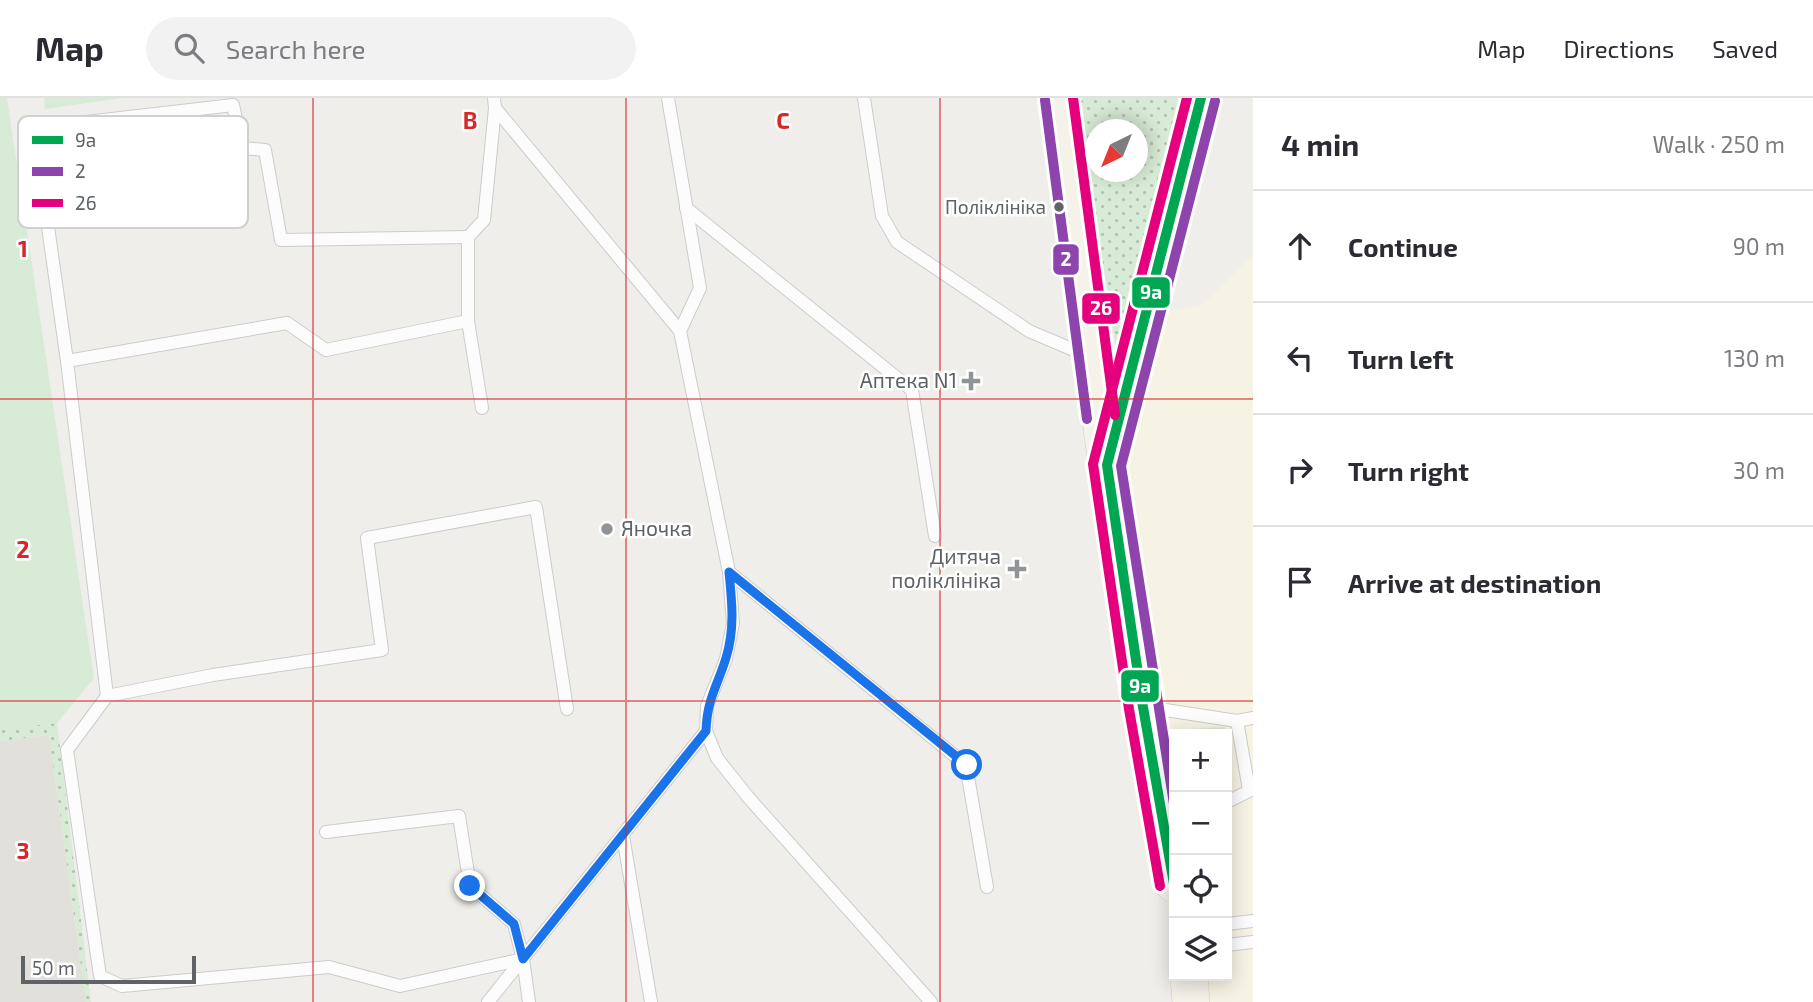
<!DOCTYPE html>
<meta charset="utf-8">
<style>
:root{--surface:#fff;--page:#f2f2f3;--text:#2b2b33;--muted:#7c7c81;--line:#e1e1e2}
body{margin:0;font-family:"Exo 2",sans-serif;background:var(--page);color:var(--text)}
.controls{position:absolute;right:21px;bottom:21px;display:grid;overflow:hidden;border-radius:0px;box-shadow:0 4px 18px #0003}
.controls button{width:63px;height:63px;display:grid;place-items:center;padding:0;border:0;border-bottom:2px solid var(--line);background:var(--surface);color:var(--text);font:35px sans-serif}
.compass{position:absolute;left:1085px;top:21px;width:63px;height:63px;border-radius:50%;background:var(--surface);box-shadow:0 4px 18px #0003;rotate:223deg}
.scale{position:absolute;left:21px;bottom:18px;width:175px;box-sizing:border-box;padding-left:7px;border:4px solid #5f6368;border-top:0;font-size:19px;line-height:24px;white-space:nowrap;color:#5f6368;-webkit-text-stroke:5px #fff;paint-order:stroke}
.stop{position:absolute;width:21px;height:21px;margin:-16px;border:5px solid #1a73e8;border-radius:50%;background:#fff}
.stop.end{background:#1a73e8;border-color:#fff;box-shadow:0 2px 7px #0008}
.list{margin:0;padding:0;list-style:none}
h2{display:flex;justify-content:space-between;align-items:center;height:91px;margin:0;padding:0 28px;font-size:30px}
h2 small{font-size:23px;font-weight:400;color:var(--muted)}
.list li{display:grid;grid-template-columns:46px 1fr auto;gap:21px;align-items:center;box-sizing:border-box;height:112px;padding:0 28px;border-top:2px solid var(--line)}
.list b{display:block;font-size:26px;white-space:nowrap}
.list em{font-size:23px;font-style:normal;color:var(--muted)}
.icon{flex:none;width:38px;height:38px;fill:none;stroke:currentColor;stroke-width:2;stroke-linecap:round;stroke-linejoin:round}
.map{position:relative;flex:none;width:1253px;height:904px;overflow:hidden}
header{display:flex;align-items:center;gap:42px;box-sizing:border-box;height:98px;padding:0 35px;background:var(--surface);border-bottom:2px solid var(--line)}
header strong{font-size:33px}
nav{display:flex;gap:38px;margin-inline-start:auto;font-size:24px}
.search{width:490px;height:63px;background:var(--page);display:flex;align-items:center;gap:18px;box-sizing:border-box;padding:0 24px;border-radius:38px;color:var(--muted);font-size:26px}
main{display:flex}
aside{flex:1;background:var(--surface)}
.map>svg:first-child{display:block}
</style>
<header>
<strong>Map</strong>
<div class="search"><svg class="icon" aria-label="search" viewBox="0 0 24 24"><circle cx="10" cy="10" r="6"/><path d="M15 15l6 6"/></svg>Search here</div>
<nav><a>Map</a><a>Directions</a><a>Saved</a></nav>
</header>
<main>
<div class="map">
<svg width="1253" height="904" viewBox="0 0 1253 904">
<defs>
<pattern id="grass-dots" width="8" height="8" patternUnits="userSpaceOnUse" patternTransform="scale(1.75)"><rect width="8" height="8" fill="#d8ebd6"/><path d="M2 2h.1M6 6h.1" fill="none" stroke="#b2c2b1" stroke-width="1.8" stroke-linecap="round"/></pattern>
</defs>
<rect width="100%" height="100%" fill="#efeeea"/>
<path fill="#f7f3e4" d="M1253,157v747h-71l-4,-26h49v-242h-53v214l-73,-481 39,-151 62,-11z"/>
<path fill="#e2e0da" d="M49,637l37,267h-86v-261z"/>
<g fill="url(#grass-dots)" fill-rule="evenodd">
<path d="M1076,0h109l-69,251zM1096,32h42v42h-42z"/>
<path d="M57,625l34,279h-5l-37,-267 -49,6v-12z"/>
<path d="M1225,629l1,7h-51l-1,-4z"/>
</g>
<g fill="#d8ebd6">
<path d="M0,0h7l87,580 -37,45 -57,6z"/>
<path d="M44,0h78l-77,11z"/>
</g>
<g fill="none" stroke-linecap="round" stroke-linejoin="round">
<g stroke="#cbcccc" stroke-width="14">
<g id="lane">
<path d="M668,0l32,190 -20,43 49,241 4,51 -7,36 -19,47 -1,25 11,27 31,39 183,205"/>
<path d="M864,0l18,118 15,26 132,89 59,25"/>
<path d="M495,10l185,223"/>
<path d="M686,110l226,182 23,146"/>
<path d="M67,263l-33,-233 199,-23 9,43 23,2 16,90 187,-3"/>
<path d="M482,310l-14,-87v-84l16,-17 11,-112 -1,-10"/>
<path d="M1115,333l86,-333"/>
<path d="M729,474l237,193 21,122"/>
<path d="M107,598l106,-21 169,-25 -15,-112 169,-31 31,202"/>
<path d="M1146,609l91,14 16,-3"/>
<path d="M1237,623l12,69"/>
<path d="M1227,704l26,-13"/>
<path d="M326,734l133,-16 11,70 44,38 9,35 -123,27 -71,-19 -207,19 -22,-10 -33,-226 40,-54 -40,-335 220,-38 39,27 142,-29"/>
<path d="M623,738l28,166"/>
<path d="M1227,826l26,-3"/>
<path d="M1227,847l26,-3"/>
<path d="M523,861l6,43"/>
<path d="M488,904l218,-271"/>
</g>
</g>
<g stroke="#d7ceb8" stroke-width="38">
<g id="primary">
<path d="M1059,0c36,262 63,526 115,786"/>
<path d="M1189,878l2,26"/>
</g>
</g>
<use href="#lane" stroke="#fdfcfc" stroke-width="12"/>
<use href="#primary" stroke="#f4f2e9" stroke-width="37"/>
<g stroke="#fff" stroke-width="16">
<path id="bus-1" d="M1174,786l-31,-177 -36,-242 94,-367"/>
</g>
<g stroke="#fff" stroke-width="16">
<g id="bus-2">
<path d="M1045,2l42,319"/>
<path d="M1174,706l-53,-338 94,-365"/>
</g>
</g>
<g stroke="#fff" stroke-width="16">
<g id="bus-3">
<path d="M1073,0l42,317"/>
<path d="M1160,788l-31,-177 -36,-245 94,-366"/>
</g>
</g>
<use href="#bus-1" stroke="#00a651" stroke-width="10"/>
<use href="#bus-2" stroke="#8e44ad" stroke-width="10"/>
<use href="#bus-3" stroke="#e5007d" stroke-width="10"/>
</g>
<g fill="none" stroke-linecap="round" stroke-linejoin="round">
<path stroke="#1a73e8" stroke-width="9" d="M470,788l44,38 9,35 183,-228c1,-32 11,-44 20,-73 9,-29 6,-56 3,-86l238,193"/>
</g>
<path fill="none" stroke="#d62828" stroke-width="2" stroke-opacity="0.55" d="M313,0v904M626,0v904M940,0v904M0,301h1253M0,603h1253"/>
<circle fill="#5f6368" stroke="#fff" stroke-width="2.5" cx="1059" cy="109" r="6"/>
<g fill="#919496" stroke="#fff" stroke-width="2.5">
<path d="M967.5 272.5h7v7h7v7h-7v7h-7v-7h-7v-7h7z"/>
<circle cx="607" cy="431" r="7"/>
<path d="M1013.5 460.5h7v7h7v7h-7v7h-7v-7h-7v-7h7z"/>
</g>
<g text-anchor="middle" stroke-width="5" stroke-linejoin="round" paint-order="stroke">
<g font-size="19" fill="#5f6368" stroke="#fff" text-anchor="end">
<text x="1046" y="116">Поліклініка</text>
</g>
<g font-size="21" fill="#5f6368" stroke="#fff" text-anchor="end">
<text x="957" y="290">Аптека N1</text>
<text x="621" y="438" text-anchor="start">Яночка</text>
<text x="1001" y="466">Дитяча<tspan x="1001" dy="24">поліклініка</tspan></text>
</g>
</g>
<rect x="18" y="18" width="230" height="112" rx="10" fill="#fff" stroke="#cfd0d2" stroke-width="2"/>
<rect x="32" y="38" width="31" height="8" fill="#00a651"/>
<rect x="32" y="69" width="31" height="9" fill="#8e44ad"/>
<rect x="32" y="101" width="31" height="8" fill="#e5007d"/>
<g font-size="19" fill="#5f6368">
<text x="75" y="49">9а</text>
<text x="75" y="80">2</text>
<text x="75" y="112">26</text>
</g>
<g font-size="23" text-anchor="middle" font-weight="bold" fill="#d62828" stroke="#fff" stroke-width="5" stroke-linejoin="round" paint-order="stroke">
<text x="470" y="31">B</text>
<text x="783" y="31">C</text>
<text x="23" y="159">1</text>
<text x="23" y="460">2</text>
<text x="23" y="761">3</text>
</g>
<g stroke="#fff" stroke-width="2.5">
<rect x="1052" y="145" width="28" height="33" rx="7" fill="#8e44ad"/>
<rect x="1131" y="178" width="40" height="33" rx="7" fill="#00a651"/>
<rect x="1081" y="194" width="40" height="33" rx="7" fill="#e5007d"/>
<rect x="1120" y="571" width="40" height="34" rx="7" fill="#00a651"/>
</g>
<g font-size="19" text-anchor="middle" font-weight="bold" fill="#fff">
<text x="1066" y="168">2</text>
<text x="1151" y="201">9а</text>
<text x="1101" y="217">26</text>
<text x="1140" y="595">9а</text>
</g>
</svg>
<div class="controls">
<button>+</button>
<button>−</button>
<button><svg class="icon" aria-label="locate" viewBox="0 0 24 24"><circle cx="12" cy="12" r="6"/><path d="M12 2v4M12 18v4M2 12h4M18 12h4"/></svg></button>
<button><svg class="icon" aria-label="layers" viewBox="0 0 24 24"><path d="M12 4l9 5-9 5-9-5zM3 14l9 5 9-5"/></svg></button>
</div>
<svg class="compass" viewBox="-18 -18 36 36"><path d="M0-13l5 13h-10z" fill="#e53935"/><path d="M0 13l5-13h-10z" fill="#7c7c81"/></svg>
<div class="scale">50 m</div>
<div class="stop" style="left:967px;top:667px"></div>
<div class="stop end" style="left:470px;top:788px"></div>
</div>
<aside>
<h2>4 min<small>Walk · 250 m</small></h2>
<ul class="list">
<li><svg class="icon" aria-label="ahead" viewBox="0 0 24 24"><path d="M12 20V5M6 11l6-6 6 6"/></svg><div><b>Continue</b></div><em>90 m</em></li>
<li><svg class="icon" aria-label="left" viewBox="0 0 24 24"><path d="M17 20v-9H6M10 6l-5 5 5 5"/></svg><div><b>Turn left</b></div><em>130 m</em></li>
<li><svg class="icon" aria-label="right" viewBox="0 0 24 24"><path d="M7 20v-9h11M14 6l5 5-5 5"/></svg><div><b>Turn right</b></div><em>30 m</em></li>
<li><svg class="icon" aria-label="arrive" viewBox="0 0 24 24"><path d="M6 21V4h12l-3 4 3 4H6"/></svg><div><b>Arrive at destination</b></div></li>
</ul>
</aside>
</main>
